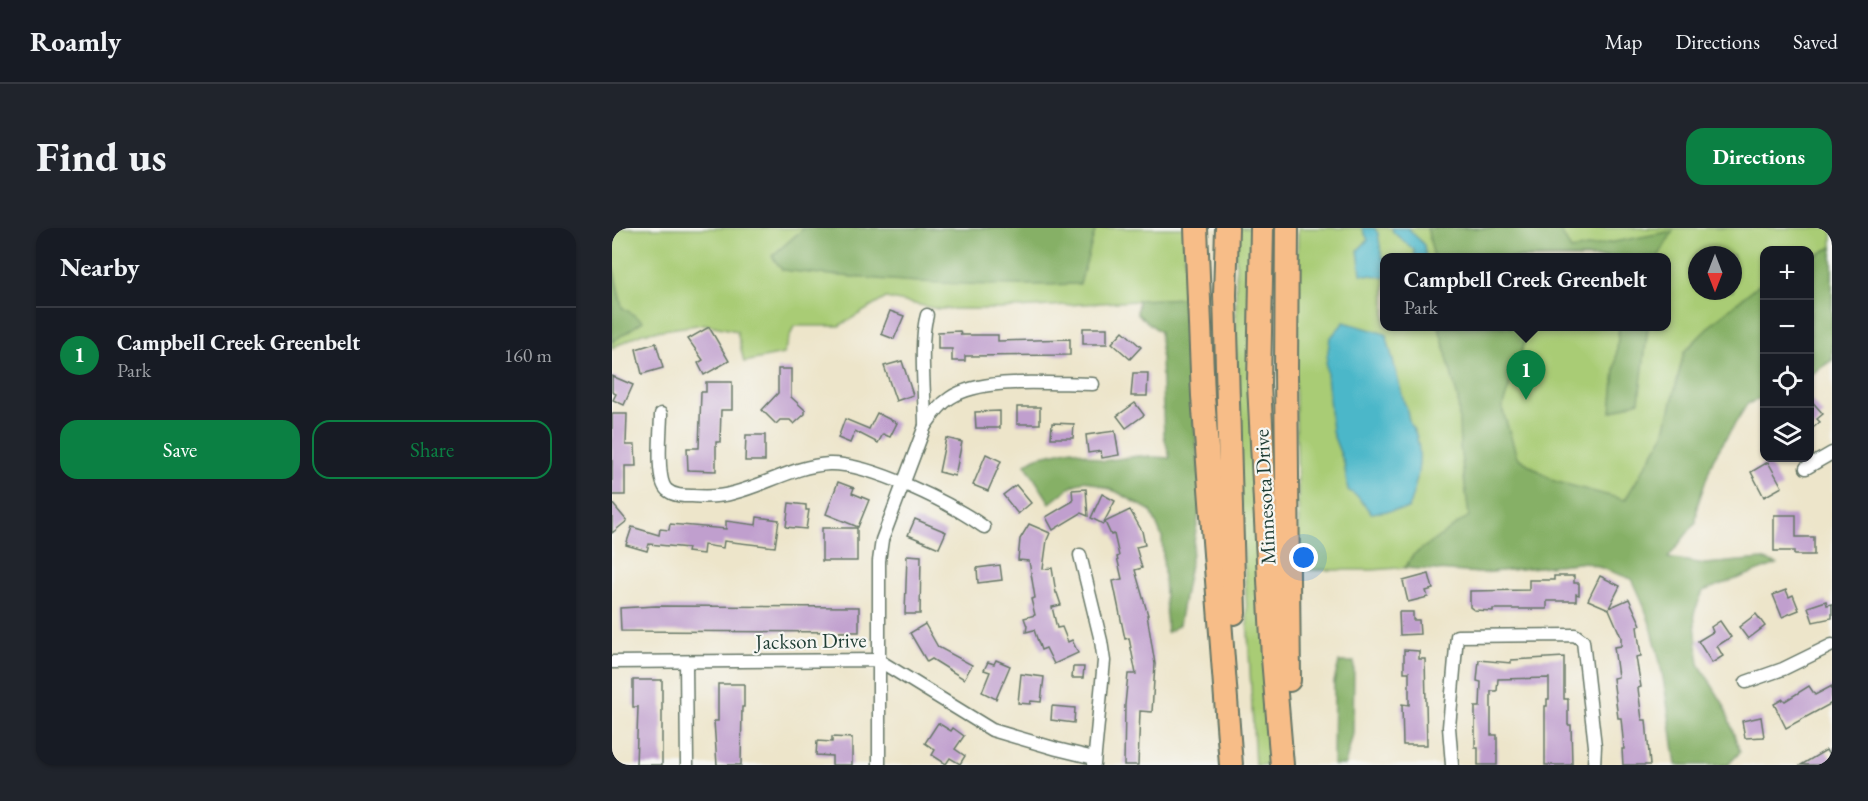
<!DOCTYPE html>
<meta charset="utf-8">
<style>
:root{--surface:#171b24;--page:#20242c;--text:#f1f3f6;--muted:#9ea1a6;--line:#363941;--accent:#0b8043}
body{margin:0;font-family:"EB Garamond",serif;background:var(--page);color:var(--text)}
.controls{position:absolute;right:18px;top:18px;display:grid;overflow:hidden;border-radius:12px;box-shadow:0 2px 4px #0004}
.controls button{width:54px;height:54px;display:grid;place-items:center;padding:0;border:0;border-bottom:2px solid var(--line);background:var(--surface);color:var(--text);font:30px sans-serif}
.compass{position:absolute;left:1076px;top:18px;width:54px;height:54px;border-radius:50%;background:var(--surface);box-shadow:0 2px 4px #0004;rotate:180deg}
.you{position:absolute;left:692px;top:330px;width:21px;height:21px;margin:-15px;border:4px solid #fff;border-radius:50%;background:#1a73e8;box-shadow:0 0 0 9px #1a73e833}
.badge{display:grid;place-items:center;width:39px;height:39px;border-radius:50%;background:var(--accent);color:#fff;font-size:20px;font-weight:700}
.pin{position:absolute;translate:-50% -50px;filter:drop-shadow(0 2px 3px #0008)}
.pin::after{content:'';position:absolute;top:32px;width:21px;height:18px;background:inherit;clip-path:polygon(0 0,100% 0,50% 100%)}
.popup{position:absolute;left:768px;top:25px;width:291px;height:78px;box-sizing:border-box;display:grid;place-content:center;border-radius:12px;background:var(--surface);filter:drop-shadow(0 2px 4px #0005);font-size:20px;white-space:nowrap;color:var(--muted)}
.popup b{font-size:22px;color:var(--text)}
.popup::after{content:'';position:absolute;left:50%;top:100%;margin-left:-12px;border:12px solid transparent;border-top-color:var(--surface)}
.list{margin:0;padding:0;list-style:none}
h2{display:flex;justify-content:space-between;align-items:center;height:78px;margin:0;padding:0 24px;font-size:26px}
h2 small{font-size:20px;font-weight:400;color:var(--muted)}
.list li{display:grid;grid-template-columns:39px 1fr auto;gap:18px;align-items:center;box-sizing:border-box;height:96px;padding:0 24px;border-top:2px solid var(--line)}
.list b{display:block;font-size:22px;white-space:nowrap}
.list p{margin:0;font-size:20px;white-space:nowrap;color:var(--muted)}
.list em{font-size:20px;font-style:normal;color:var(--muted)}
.actions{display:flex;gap:12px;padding:18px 24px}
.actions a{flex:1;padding:14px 0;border:2px solid var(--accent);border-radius:18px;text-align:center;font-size:21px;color:var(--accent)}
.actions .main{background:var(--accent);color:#fff}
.icon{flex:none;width:33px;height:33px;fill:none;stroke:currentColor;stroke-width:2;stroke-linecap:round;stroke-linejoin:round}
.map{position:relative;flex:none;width:1220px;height:537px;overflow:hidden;border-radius:18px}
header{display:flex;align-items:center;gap:36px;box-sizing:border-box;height:84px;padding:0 30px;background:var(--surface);border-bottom:2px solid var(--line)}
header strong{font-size:28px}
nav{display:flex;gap:33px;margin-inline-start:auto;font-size:21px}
.intro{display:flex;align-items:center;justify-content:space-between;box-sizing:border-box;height:144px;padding:0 36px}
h1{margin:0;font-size:42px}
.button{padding:15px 27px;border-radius:18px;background:var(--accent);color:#fff;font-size:21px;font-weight:700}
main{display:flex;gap:36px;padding:0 36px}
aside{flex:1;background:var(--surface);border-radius:18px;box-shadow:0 2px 4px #0004}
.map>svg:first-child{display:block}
</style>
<header>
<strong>Roamly</strong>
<nav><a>Map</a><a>Directions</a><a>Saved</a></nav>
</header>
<div class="intro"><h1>Find us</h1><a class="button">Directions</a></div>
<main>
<aside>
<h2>Nearby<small></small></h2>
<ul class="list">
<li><span class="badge">1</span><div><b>Campbell Creek Greenbelt</b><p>Park</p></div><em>160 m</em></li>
</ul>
<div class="actions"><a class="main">Save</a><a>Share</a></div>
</aside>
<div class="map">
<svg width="1220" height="537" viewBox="0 0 1220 537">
<rect width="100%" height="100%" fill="#f6f6f2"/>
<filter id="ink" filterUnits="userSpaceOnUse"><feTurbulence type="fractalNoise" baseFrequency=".0167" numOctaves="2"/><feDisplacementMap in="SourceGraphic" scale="12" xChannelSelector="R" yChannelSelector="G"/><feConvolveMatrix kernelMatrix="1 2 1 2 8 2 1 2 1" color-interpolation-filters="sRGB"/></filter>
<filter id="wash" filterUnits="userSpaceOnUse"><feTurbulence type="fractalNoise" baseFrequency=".008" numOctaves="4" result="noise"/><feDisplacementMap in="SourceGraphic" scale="24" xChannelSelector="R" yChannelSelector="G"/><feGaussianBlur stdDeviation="1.35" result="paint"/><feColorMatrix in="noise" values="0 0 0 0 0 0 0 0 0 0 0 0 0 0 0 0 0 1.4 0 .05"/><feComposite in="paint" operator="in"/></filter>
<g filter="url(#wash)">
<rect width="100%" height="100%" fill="#ede5ca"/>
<g fill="#a9cc75" stroke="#648454" stroke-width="1.5" fill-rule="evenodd">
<path d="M0,0h572l2,70 -188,11h-60l-52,-11 -47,28h-45l-11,28 -39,8 -7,-31 -33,-7 -62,9 -30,15z"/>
<path d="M624,0h17l19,537h-17l-19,-361z"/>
<path d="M686,0h534v132l-22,15v-125h-46v147l-17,7 -34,55 -16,47 -1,16 -64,57 -47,-17 -104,11 -69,-6 -40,3h-72l-5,-195zM1085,27h36v36h-36zM773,30h282v68h-282z"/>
</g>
<g fill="#86b066" stroke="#52764d" stroke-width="1.5">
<path d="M192,0h292l-16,56c-101,4 -197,-3 -298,-14l-10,-14z"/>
<path d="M815,0h132l12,22 102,-19 -15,26 -224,1z"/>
<path d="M1220,19v113l-22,15v-117z"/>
<path d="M0,34l10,45 21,14 -31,21z"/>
<path d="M1152,52v117l-17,7 -34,55 -16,47 -1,16 -28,36 37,6 57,-5 15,5 -74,27 -9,22 5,51 25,41 16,47 -12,13h-52c-9,-62 -15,-129 -44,-186l-47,-17 -104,11 -76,-5 8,-13 56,-39 -9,-69 -2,-48 -19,-72 57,-1 33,3 -27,79 15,49 37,24 71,19 39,-65 20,-83 30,-30z"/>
<path d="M574,70l2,63 14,136 -23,128 -12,8 -5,-96 -11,-26 -34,-19 -32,-12 -16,8 -19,15 -25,-39 12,-7 35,-8 31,12 35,-5 32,2 -6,-22 -4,-104 -23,-18 1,-14z"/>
<path d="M1007,99h29l-9,74 -28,11z"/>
<path d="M727,434h15l-1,72 -8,31h-12l1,-83z"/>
</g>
<g fill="#4cb7c9" stroke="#367a7e" stroke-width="1.5">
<path d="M750,0h12l4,5 4,25 3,1v18l-24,-3 -3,-24 10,-10z"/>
<path d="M780,0h16l16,17 2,12h-11l-1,-7 -21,-18z"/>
<path d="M732,94l42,12 18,68c4,7 3,11 5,18 1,6 7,11 8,18 6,24 -1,48 -9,71l-37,4 -13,-16 -10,-7 -4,-27 -12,-31 -6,-68 4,-26z"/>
</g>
<g id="blocks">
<g fill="#c09fce">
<path d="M278,83l14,5 -10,23 -13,-5z"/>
<path d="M97,99l20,34 -25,14 -6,-12 5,-3 -15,-21z"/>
<rect x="471" y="100" width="24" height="16"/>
<path d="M348,103l1,4h37v6l72,-2v16l-105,1v5h-13v-12h-14v-17z"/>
<path d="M511,103l18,16 -11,12 -18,-16z"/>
<path d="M44,115l7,25 -21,6 -6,-25z"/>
<path d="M290,133l11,34 -17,6 -12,-35z"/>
<path d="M166,141h13v28l14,13v4l-11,10 -4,-4h-10l-4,4 -14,-14 16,-17z"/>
<path d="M521,145h15l-1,23h-16z"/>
<path d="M0,148l21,9 -9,20 -11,-5 3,-6 -4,-2z"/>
<path d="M94,154h26v28h-11l-1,32h-4v29l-28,-1 -1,-22h12l2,-56h5z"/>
<path d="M1197,170l14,16 -6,5 3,3 -11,9z"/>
<path d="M523,175l9,12 -18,13 -9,-12z"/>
<rect x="405" y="179" width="23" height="17"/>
<path d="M388,183v17h-24l-1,-16z"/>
<path d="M265,185l20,10 -7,14 -7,-3 -5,9 -23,-12 -5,12 -12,-5 7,-19 24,10z"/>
<path d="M0,186h15l-1,31h9l1,21h-11v29h-13z"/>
<path d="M440,195l22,1 -1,14h-22z"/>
<path d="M503,203l4,24 -17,3 -1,-7 -13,2 -2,-18z"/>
<path d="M134,207h19v26h-20z"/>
<path d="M334,210l16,4 -7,34 -16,-4z"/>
<path d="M374,226l15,7 -13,30 -15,-6z"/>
<path d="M1156,234l14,25 -18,10 -13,-25z"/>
<path d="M226,254l16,6 -2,5 17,7 -11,27 -32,-13z"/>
<path d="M404,257l15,18 -13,11 -15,-19z"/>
<path d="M474,261l2,27 -7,-3 -28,17 -7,-13 27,-16 -1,-11z"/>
<path d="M490,266l13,7 -12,23 -12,-6z"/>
<path d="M0,275l15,18 -15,12z"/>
<path d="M177,275l17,2v5h3l-3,19 -20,-2z"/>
<path d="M518,282l12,21 3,14 -9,2 6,21 -7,2 13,45h-1l8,49 -3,48 -12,-1 -2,54h-14l1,-60 3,-31h8l-7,-36 -4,1 -12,-58 9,-2 -5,-22 2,-1 -5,-22 -3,1 -6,-13z"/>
<path d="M1162,287h22v22h18v18h-20v-4h-20z"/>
<path d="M145,289l22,3 -4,27 -51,-6 -1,7 -19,-3 -1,9 -16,-2 1,-4 -39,-4 -2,7 -21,-6 6,-18 27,8 1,-6 9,1 1,-6 56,5v-8l30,4z"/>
<path d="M303,291l31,13 -7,16 -31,-13z"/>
<path d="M417,296l21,9 -3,7 -4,29 9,-1 4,25h1l4,12 -9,2 5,21 5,-1 6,15 4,-2 6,13 -24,11 -8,-16 -5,2 -7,-20 -8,2 1,-6 -3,-8 11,-3 -4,-16 4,-1 -6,-37 -11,-1 2,-21z"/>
<rect x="210" y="300" width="35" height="33"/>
<path d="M295,327l14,1 -1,58h-15z"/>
<path d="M388,337l2,15 -24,3 -1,-15z"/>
<path d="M817,346l4,15 -7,2 2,6 -20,5 -5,-21z"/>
<path d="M942,348h20v7h5v12l-3,-1v7h-29v8h-54v2l-19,-1 -4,-3v-16l59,-1v-10h25z"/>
<path d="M988,348l20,10 -11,22 20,-9 12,26 -4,2 4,29 -5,1 5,30 -3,1 4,32h4l4,45h-27l-1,-16h2l-3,-31h-3l-5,-40 5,-1 -4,-30 7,-1v-9l-12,-28 -21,-9z"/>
<path d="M1174,362l3,7 4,-2 6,15 -17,7 -9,-22z"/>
<path d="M1214,373l1,4 5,-1v14l-19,4 -5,-15z"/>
<path d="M44,378l203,1v25l-238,-1 -1,-23z"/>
<path d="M787,384h14v8h6l1,14 -20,1z"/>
<path d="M1144,386l9,12 -17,13 -9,-12z"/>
<path d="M1108,393l11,16 -14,9 6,10 -11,7 -14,-22 15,-9 -2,-5z"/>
<path d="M313,396l13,23 34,18 -8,14 -32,-20 -5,3 -17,-29z"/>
<path d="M792,422l15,1v8h6l2,86h-24l-1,-41 7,1v-33h-5z"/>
<path d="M952,429v42h4v26h3l1,40h-27v-59h2v-7h2v-21l-51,1 -1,12h-6v44h6v30h-19v-17h-3v-41h5l1,-25 -4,-1 2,-21 32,3v-3z"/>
<path d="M384,432l14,6 -14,33 -14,-7 8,-20 -6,-2 4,-8 6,2z"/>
<path d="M461,439h11l-1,11h-11z"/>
<path d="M409,446l23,3 -3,25 -10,-1 -1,3 -12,-1z"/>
<path d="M21,452h29v85h-26l2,-58h-5z"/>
<path d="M106,456h26v23h-2l-1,58h-24l-3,-44h4z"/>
<path d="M1197,458l6,9 17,-9v17l-46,25 -12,-24 9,-5 2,2z"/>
<path d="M440,478l23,2 -1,15 -23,-3z"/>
<path d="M1149,489l3,20 -19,1 -3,-17z"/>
<path d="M326,495l13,8 2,-3 11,8 -9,13 10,7 -5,8 -10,-6 -4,6 -14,-9 3,-5 -10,-7z"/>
<path d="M220,509l20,1v27h-20v-9l-16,-1 1,-14 15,1z"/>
<path d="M1214,522l6,10v5h-31z"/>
</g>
</g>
</g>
<g filter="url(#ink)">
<use href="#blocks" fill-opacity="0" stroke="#677868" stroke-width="1.5"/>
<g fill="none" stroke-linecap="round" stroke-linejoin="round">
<g stroke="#677868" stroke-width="15">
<g id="minor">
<path d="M49,186c0,16 -6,65 6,76 7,6 16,6 25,6 14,1 28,1 41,-3 33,-8 61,-27 96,-29 41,-1 122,39 155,63"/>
<path d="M313,198c0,-30 -6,-84 2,-111"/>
<path d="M1194,240l26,-15"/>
<path d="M468,327l21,86 3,20 -10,103"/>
<path d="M0,434l266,-2 114,70 65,19 37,9"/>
<path d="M74,434l1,103"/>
<path d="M1134,454l37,-13 49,-24"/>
<path d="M267,537v-204l3,-21 43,-114c7,-10 14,-21 25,-28 33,-22 103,-14 143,-14"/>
<path d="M840,537l-3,-38 8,-91 118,-1 8,6 12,105 -1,19"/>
</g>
</g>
<g stroke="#677868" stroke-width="26">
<g id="motorway">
<path d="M584,0l7,168 28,369"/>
<path d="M615,0l-2,67 9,318"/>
<path d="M650,0l-3,156 14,274 9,107"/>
<path d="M675,0l-1,144 3,308"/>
</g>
</g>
<use href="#minor" stroke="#fff" stroke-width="12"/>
<use href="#motorway" stroke="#f7bd88" stroke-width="22"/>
</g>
</g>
<g text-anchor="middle" stroke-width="4.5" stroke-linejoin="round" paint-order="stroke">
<g font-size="21" fill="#1f3d34" stroke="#f6f6f2">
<text transform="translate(653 269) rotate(-93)" y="7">Minnesota Drive</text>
<text transform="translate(199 413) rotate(-1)" y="7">Jackson Drive</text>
</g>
</g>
</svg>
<div class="controls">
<button>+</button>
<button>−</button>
<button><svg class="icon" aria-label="locate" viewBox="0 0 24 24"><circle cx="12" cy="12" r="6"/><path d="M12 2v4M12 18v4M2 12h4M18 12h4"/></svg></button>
<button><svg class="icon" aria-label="layers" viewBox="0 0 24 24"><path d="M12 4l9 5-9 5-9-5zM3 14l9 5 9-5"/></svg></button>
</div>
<svg class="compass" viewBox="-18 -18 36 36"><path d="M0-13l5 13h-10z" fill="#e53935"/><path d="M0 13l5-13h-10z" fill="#9ea1a6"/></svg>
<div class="you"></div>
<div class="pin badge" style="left:914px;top:172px">1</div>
<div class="popup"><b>Campbell Creek Greenbelt</b>Park</div>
</div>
</main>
